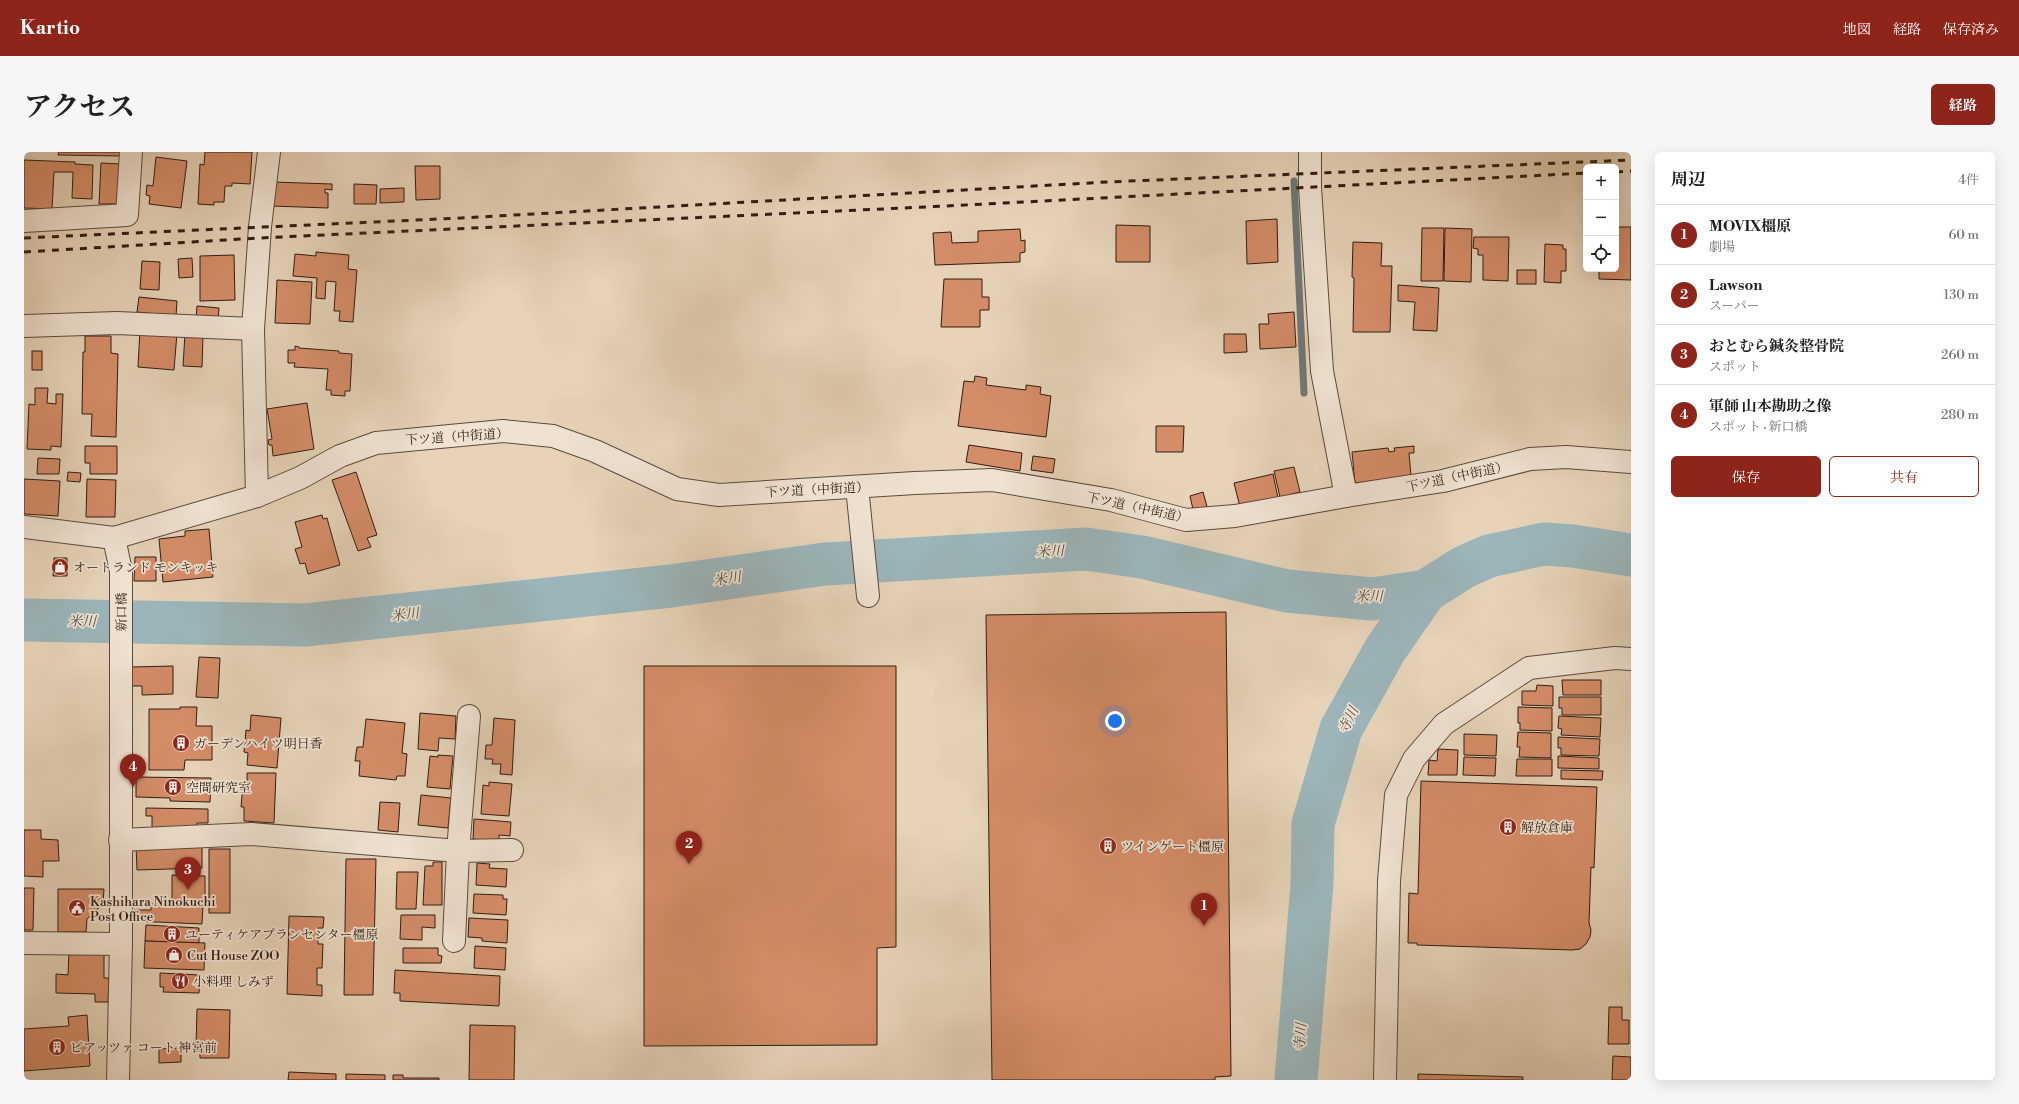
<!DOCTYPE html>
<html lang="ja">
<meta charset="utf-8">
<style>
:root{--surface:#fff;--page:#f6f6f6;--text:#202124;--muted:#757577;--line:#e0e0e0;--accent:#8f2418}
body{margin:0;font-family:"Libre Bodoni","Noto Serif JP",serif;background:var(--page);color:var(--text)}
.controls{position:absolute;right:12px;top:12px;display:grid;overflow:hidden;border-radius:6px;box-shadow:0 4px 16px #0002}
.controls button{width:36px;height:36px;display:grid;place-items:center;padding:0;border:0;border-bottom:1px solid var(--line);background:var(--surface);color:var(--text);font:20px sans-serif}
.you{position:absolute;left:1091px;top:569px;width:14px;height:14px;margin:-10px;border:3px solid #fff;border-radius:50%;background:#1a73e8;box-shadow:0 0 0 6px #1a73e833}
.badge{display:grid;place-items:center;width:26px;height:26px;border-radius:50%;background:var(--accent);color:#fff;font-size:13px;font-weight:700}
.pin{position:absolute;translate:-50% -33px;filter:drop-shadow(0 1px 2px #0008)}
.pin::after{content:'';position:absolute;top:21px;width:14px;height:12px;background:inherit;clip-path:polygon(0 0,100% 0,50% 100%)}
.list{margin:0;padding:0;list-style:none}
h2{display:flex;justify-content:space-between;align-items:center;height:52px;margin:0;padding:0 16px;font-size:17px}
h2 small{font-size:13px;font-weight:400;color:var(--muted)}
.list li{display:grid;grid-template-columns:26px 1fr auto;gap:12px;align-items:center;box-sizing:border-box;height:60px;padding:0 16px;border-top:1px solid var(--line)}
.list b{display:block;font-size:15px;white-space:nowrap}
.list p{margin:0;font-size:13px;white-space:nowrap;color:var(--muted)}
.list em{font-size:13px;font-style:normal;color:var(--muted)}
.actions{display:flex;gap:8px;padding:12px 16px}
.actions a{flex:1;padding:9px 0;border:1px solid var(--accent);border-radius:6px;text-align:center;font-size:14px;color:var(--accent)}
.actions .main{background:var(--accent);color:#fff}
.icon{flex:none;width:22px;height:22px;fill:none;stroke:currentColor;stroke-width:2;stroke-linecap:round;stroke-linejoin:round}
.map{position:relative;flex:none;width:1607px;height:928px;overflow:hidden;border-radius:6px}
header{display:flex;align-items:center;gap:24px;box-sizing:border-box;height:56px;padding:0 20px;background:var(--accent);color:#fff}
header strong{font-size:19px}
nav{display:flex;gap:22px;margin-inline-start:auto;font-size:14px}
.intro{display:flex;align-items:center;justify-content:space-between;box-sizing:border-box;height:96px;padding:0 24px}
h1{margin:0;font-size:28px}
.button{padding:10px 18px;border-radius:6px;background:var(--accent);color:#fff;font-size:14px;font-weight:700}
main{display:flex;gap:24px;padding:0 24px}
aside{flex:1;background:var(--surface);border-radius:6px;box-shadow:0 4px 16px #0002}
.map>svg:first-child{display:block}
</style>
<header>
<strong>Kartio</strong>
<nav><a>地図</a><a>経路</a><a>保存済み</a></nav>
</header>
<div class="intro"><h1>アクセス</h1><a class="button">経路</a></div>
<main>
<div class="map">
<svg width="1607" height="928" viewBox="0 0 1607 928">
<rect width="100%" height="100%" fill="#e6d3b8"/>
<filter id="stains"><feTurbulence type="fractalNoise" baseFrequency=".005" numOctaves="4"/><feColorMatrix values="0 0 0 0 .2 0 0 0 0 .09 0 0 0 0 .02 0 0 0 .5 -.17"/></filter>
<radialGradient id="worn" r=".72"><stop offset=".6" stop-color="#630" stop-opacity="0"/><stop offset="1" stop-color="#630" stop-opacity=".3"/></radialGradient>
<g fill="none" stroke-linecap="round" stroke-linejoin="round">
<path stroke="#6f7878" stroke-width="7" d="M1270,29l10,212"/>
<g stroke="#9bb5ba" stroke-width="43">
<path d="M0,468l281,5 366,-39 154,-22 261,-15 56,8 145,34 85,8 54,-8"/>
<path d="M1272,928l16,-196 1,-60 28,-95 44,-79 41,-59 38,-24 25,-11 55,-12 29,2 58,9"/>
</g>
</g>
<g fill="#d58d68" stroke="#2e1d14">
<path d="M35,0h61v4l-62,-1z"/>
<path d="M181,0h47l-2,32 -18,-1v3h-7l-1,16h-10v3l-16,-1 2,-40 4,1z"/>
<path d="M132,5l31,4 -6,47 -32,-4 1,-8 -4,-1 1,-10 6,1z"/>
<path d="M0,8l51,2v2l18,1 -1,34 -20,-1 1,-26h-19l-2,37 -28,-1z"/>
<path d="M77,11l19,1 -1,40h-20z"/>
<path d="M391,14h25v33l-24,1z"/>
<path d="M249,30l59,2v6l-7,-1v4h3v15l-56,-2z"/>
<path d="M330,32l23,1 -1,19h-22z"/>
<path d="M380,36v14l-24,1v-14z"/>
<path d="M1253,67l1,43 -31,2 -1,-43z"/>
<path d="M1092,73l34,1v36h-34z"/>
<path d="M1592,75h15v53l-32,-1v-10h17z"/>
<path d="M1398,76h22l-1,53h-22z"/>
<path d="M1421,76l27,1 -1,53 -27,-1z"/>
<path d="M996,77l1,12 4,-1v12l-5,1v9l-85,3 -2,-32 18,-1 1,11 26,-1v-11z"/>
<path d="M1450,85h35l-1,44 -25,-1v-25h-5v-6l-5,-1z"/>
<path d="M1329,90l29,1 -1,23h11l-2,66h-37l1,-54 -2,-1z"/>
<path d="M1521,92l18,1v4h3v22h-5v12l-17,-1z"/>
<path d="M292,100l33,3 -1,14 9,1 -4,52 -14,-1 1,-10h-6l2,-29 -10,-1 -1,18 -9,-1 1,-20 -24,-2 2,-22 21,2z"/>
<path d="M210,103l1,45 -35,1v-45z"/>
<path d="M168,106l1,19 -14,1 -1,-19z"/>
<path d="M118,109l18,1 -1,28 -19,-1z"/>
<rect x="1493" y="118" width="19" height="14"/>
<path d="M920,127h38v18h7v13h-9v17h-39z"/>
<path d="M253,128l35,2 -2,42 -35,-1z"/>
<path d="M1374,133l41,3 -2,43 -24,-1 2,-28 -17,-1z"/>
<path d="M115,145l38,4 -1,15 -39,-4z"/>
<path d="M173,154l22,2 -1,12 -22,-2z"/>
<path d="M1270,160l2,35 -36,2 -1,-25h10l-1,-10z"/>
<path d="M116,178l37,3 -3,37 -36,-3z"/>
<path d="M161,182l18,1 -1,32 -19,-1z"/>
<path d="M1200,182h22l1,18 -23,1z"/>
<path d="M61,184h26v17l7,1 -2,83 -25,-1 1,-22h-10l1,-62h2z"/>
<path d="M271,194l4,1v1l40,3v2l13,1 -2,37h-5v5l-14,-1v-5h-5l2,-21 -34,-2 1,-4h-7v-13h7z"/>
<rect x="8" y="199" width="10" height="19"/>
<path d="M951,224l12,2 -1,7 40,5v-5l15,2 -1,7 11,2 -5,41 -88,-11 6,-45 10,1z"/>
<path d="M11,236h13l-1,15 9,1v-10h7l-2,53 -10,-1v4l-24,-1 2,-45 6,1z"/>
<path d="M283,251l7,46 -41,7 -1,-11h-3l-1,-5 4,-1 -5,-30z"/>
<path d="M1132,274h28l-1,26h-27z"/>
<path d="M945,293l53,8 -2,18 -54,-9z"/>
<path d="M61,294h32v28h-27v-11h-5z"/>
<path d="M1390,294v7h-5l2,23 -56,7 -3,-31 36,-4 1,4 6,-1 -1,-3z"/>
<path d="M1009,304l22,3 -2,14 -22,-3z"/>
<path d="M14,306l22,1 -1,15h-22z"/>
<path d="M1270,315l6,25 -20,5 -6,-26z"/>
<path d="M44,320l13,1 -1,9 -13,-1z"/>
<path d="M332,320l21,63 -10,3 4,9 -13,4 -26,-71z"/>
<path d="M1249,322l5,24 -38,9 -6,-24z"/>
<path d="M0,327l36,2 -2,35 -34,-2z"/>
<path d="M63,327l29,1 -1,37h-29z"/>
<path d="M1179,340l5,18 -14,4 -4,-18z"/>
<path d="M298,363l1,4 4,-1 13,47 -32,9 -3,-11 -5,1 -5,-15 7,-2 -7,-25z"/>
<path d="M185,377l4,48 -50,5 -4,-43 26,-3v-5z"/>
<path d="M111,405h21v24h-22z"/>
<path d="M30,406h13v18h-14z"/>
<path d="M1202,460l5,464 -16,1v3h-223l-6,-465z"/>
<path d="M175,505l21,1 -2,40 -22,-1z"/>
<path d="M149,514v28l-31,1v-9h-10v-19z"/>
<path d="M620,514h252v281l-19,1v97l-233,1z"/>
<path d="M1538,528h39v15h-38z"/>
<path d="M1513,533l16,1v20l-31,-1v-14h14z"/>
<path d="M1535,545h42v18h-39v-7h-3z"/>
<path d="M156,555h17l-1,19h16v34h-27l-1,10h-35v-61h31z"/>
<path d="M1494,555l34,1v23l-32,-1v-7h-2z"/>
<path d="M396,561l36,3 -1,23 -16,-1 -1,13 -20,-2z"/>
<path d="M227,563l30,3 -4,50 -30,-3 1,-12 -4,-1 2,-22 4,1z"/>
<path d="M1535,564l42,2 -1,19 -39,-2 1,-6 -4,-1z"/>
<path d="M470,566l21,2 -3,55 -12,-1 1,-10h-9l1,-5h-8l1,-14h6z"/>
<path d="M342,567l39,4 -3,30 5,1 -2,22h-8l-1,4 -37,-4 1,-15h-5l2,-14h6z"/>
<path d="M1494,580l33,1v25l-32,-1 1,-10h-3z"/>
<path d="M1440,582l33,1 -1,21 -32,-1z"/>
<path d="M1534,585l42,2 -1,17 -38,-1v-7h-3z"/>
<path d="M1414,597l20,1 -1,25h-29l1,-15 8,1z"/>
<path d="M414,603l15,1 -3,33 -23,-2 3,-31 8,1z"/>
<path d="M1534,604l41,2v11l-41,-1z"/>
<path d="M1440,605l32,1 -1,18 -32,-1z"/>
<path d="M1493,607h35v17h-36z"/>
<path d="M1537,618l42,1 -1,9 -41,-1z"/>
<path d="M223,621h29l-2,50 -30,-2v-14h-3l2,-23h4z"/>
<path d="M112,625l75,1 -1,24 -40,-1v-3l-34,-1z"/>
<path d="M1397,629l176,6 -3,81 -3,-1 -2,56 2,7 -1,7 -4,7 -6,5 -8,1 -155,-5v-2h-9l1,-50 9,1z"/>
<path d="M465,630l23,2 -3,32 -28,-2 2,-29 6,1z"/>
<path d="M397,643l30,3 -3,30 -30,-3z"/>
<path d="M356,650l20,1 -2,29 -20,-2z"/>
<path d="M122,656l62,1v14h-11v6l-45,-1v-12h-6z"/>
<path d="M450,667l37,3 -1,14 -11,-1v7l-26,-3z"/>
<path d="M0,678h17v9l17,1 1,21h-16v16l-19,-1z"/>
<path d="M178,693v23l-65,2 -1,-24z"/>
<rect x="185" y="697" width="21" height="64"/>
<path d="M322,707h30l-3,136h-29z"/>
<path d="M409,710h9v43h-19l2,-39h8z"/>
<path d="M453,711l13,1 -1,4 18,1 -1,18 -30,-2z"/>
<path d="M373,720h21l-2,37h-20z"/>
<path d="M148,723l33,1v29l-33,-1z"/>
<path d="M0,736h10l-1,42h-9z"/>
<path d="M34,737h46l-1,15 -16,15 -1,13h-28z"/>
<path d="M450,742l29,1v4h4l-1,16 -33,-2z"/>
<path d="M127,752l52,2 -1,18 -68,-3v-11h17z"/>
<path d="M377,763h34v13l-13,-1v13l-22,-1z"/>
<path d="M265,764l35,1 -1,11h-5v16h5l-1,24h-5v17h5v11l-35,-2z"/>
<path d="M445,766l39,2 -1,23 -25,-2v-3l-14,-1z"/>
<path d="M122,773l53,3v15l-54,-2z"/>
<path d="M121,789l60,2 -1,27 -60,-2z"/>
<path d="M451,794l31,2 -1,22 -31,-2z"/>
<path d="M379,796h35v7l4,1 -1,7h-38z"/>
<path d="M45,799l35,1v26h5l-1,24h-13v-8l-39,-1v-19l12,1z"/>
<path d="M371,818l105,6 -1,30 -99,-5v-8h-6z"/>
<path d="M136,821l40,2 -1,18 -36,-1 1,-5h-4z"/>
<path d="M1585,855h13v13h7v24h-21z"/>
<path d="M173,857l33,1 -1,48h-29v-11h-4z"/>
<path d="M63,863l3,51 -66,5v-42l45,-3 -1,-9z"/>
<path d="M446,873l45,1 -1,54h-45z"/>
<path d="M157,896v14l-22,1v-14z"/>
<path d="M1589,904l18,1v23h-19z"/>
<path d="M265,920l47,2v6h-48z"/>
<path d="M322,922l39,1v5h-39z"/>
<path d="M1394,922l105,3v3h-105z"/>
<path d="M369,923h10v3h36v2h-46z"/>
</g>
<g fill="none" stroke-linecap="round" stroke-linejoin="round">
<g stroke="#5c4a3d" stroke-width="24">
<g id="minor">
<path d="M1286,0v35l12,184 24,125"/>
<path d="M0,69l103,-6 4,-63"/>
<path d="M0,174l93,-3 136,6"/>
<path d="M833,335l11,109"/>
<path d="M233,344l-4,-167 7,-102 9,-75"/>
<path d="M0,375l90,11 143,-42 43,-18 40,-22 36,-13 127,-12 50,5 42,15 82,38 42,6 196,-12 77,-3 119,20 75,20 49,-4 111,-20 97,-15 87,-22 36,-2 65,5"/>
<path d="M90,386l7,33v373l-3,136"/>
<path d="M96,688l132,-6 206,17 54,-1"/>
<path d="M430,789l4,-90 11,-135"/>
<path d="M0,791l97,1"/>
<path d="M1361,928l4,-199 7,-86 18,-36 30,-35 85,-56 86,-10 16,1"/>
</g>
</g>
<use href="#minor" stroke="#efe2d1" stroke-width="22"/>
<g stroke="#2e1d14" stroke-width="3" stroke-dasharray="7 7" stroke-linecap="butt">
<path d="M1592,20l15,-1"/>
<path d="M0,86l437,-20 646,-36 524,-22"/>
<path d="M0,100l235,-14 687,-32 640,-33"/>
</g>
</g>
<defs>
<g id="shop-disc" transform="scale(0.9)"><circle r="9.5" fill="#8f2418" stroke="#efe2d1"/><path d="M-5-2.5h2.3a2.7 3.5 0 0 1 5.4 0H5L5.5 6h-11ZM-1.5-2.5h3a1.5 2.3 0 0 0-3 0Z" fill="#fff"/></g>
<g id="building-disc" transform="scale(0.9)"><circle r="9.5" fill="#8f2418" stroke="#efe2d1"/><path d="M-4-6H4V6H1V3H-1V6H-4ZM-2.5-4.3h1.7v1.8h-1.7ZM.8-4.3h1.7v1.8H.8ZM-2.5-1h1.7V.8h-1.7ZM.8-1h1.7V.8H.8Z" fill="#fff"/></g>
<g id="civic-disc" transform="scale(0.9)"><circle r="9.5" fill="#8f2418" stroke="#efe2d1"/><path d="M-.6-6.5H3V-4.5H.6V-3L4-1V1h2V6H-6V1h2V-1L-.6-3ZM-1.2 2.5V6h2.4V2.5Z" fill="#fff"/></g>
<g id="restaurant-disc" transform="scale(0.9)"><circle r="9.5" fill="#8f2418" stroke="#efe2d1"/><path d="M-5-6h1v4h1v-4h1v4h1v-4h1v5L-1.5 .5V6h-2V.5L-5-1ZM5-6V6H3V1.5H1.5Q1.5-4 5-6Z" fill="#fff"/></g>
</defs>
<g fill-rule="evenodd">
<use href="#shop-disc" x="36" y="415"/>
<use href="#building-disc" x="157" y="591"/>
<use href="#building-disc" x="149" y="635"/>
<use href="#building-disc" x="1484" y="675"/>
<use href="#building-disc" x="1084" y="694"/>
<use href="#civic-disc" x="53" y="756"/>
<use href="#building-disc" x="148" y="782"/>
<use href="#shop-disc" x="150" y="803"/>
<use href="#restaurant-disc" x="156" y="829"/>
<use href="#building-disc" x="33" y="895"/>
</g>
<g text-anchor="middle" stroke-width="3.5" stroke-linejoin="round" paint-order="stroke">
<g font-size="13" fill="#2e1d14" stroke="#efe2d1">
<text transform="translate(433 284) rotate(-4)" y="5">下ツ道（中街道）</text>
<text transform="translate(1433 324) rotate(-12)" y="5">下ツ道（中街道）</text>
<text transform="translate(793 337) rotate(-3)" y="5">下ツ道（中街道）</text>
<text transform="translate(1114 355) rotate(12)" y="5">下ツ道（中街道）</text>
<text transform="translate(97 460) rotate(-90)" y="5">新口橋</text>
</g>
<g font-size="13" fill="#2e1d14" stroke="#efe2d1" text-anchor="start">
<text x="49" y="420">オートランド モンキッキ</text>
<text x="170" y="596">ガーデンハイツ明日香</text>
<text x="162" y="640">空間研究室</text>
<text x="1497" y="680">解放倉庫</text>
<text x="1097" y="699">ツインゲート橿原</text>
<text x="66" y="754">Kashihara Ninokuchi<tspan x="66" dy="15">Post Office</tspan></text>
<text x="161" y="787">ユーティケアプランセンター橿原</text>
<text x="163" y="808">Cut House ZOO</text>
<text x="169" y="834">小料理 しみず</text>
<text x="46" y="900">ピアッツァ コート 神宮前</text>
</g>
<g font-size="14" font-style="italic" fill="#4f4b46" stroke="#efe2d1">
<text transform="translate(1026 399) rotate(-3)" y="5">米川</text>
<text transform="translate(703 426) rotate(-8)" y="5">米川</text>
<text transform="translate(1345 444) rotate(-1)" y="5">米川</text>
<text transform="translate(381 462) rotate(-6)" y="5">米川</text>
<text transform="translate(58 469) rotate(1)" y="5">米川</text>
<text transform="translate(1324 568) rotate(-64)" y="5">寺川</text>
<text transform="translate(1276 885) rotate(-85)" y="5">寺川</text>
</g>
</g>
<rect width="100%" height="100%" filter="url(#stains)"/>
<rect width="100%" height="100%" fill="url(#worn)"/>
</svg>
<div class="controls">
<button>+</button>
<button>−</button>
<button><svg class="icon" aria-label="locate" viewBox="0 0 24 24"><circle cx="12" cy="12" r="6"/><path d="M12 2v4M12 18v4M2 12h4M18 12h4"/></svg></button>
</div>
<div class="you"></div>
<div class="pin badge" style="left:1180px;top:774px">1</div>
<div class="pin badge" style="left:665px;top:712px">2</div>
<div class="pin badge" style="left:164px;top:738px">3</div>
<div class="pin badge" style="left:109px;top:635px">4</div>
</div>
<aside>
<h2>周辺<small>4件</small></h2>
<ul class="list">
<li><span class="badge">1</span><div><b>MOVIX橿原</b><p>劇場</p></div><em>60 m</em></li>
<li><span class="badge">2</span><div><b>Lawson</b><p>スーパー</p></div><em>130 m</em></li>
<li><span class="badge">3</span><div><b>おとむら鍼灸整骨院</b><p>スポット</p></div><em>260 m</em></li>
<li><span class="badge">4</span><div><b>軍師 山本勘助之像</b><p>スポット · 新口橋</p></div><em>280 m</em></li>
</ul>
<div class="actions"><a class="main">保存</a><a>共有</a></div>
</aside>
</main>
